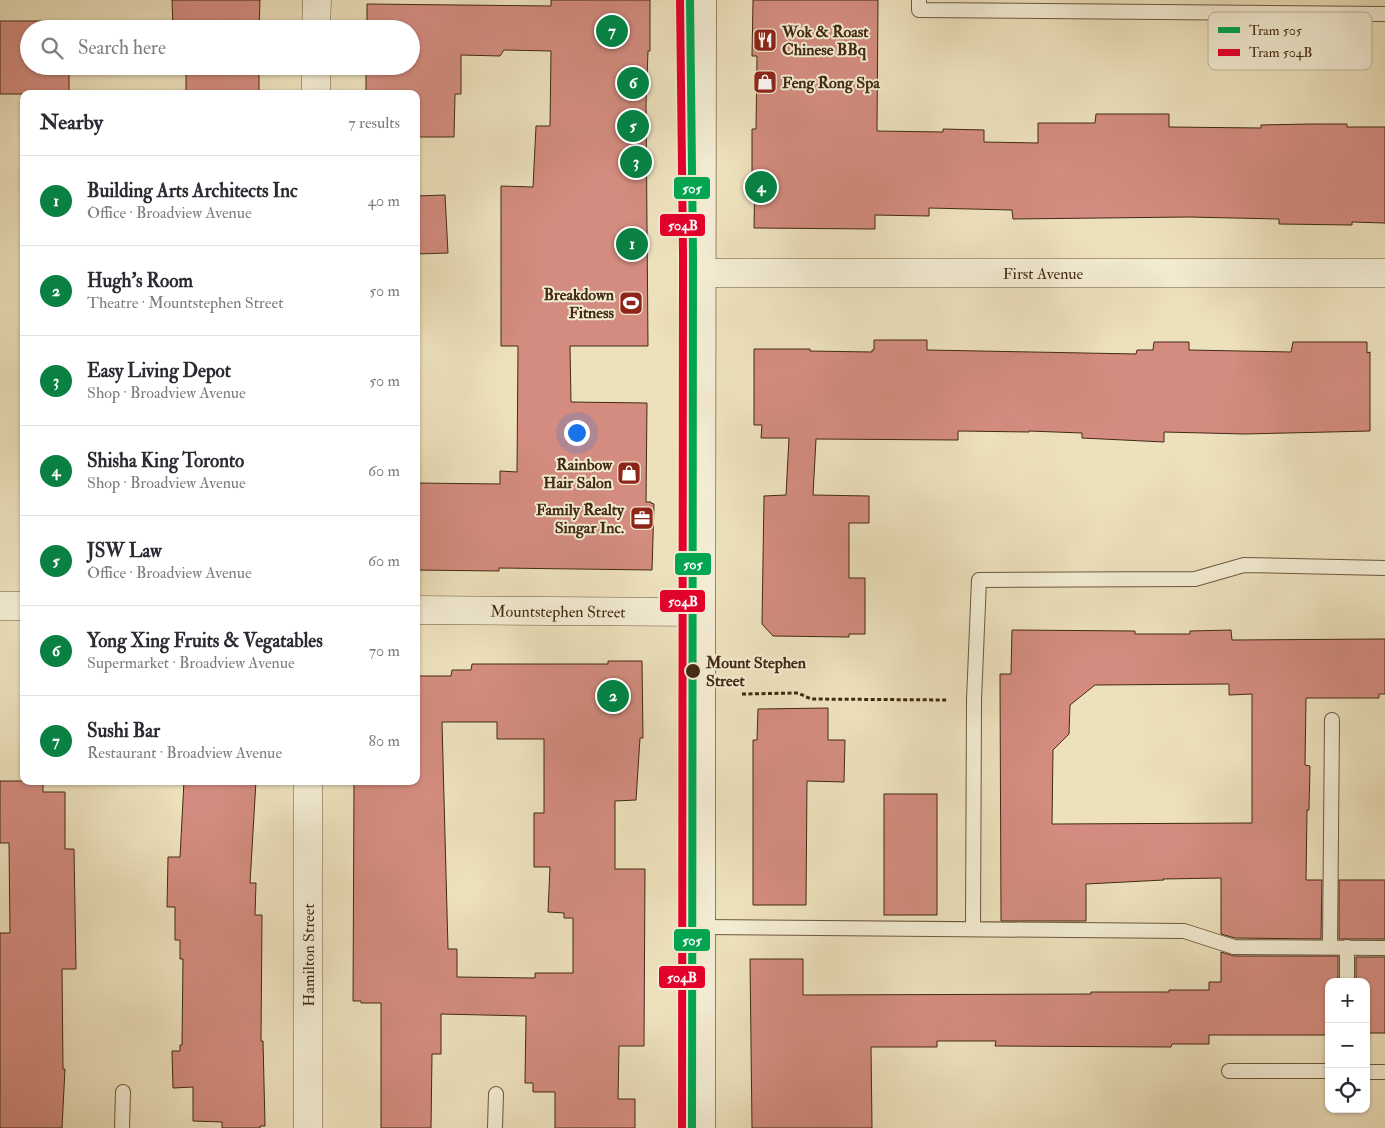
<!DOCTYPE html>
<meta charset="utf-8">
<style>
:root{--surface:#fff;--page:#f2f2f3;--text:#2b2b33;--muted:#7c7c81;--line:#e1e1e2;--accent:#0b8043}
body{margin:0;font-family:"IM FELL Double Pica",serif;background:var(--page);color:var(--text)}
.controls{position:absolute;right:15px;bottom:15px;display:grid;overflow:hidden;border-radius:10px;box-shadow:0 1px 4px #0004}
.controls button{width:45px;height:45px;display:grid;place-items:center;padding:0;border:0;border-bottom:1px solid var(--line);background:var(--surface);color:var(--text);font:25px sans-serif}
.you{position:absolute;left:576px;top:432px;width:18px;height:18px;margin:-12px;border:4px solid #fff;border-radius:50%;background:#1a73e8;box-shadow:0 0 0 8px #1a73e833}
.badge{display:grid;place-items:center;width:32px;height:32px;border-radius:50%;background:var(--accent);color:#fff;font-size:16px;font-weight:700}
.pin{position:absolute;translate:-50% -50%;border:2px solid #fff;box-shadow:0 1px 5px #0006}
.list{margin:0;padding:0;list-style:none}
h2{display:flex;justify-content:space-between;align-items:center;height:65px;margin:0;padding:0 20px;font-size:21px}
h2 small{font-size:16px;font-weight:400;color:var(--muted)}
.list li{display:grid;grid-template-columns:32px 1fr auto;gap:15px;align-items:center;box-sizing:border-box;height:90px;padding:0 20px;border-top:1px solid var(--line)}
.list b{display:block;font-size:19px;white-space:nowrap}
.list p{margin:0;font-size:16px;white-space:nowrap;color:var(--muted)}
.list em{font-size:16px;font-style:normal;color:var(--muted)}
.icon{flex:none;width:28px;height:28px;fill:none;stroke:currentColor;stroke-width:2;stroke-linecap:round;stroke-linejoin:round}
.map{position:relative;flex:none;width:1385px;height:1128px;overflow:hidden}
.search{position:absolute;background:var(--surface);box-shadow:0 1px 4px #0004;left:20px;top:20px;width:400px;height:55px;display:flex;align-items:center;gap:12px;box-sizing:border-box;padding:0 18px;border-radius:28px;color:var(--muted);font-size:19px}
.panel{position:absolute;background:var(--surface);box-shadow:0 1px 4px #0004;left:20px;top:90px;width:400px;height:695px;border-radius:10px}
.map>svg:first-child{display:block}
</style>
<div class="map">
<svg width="1385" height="1128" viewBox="0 0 1385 1128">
<rect width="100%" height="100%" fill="#ede1bc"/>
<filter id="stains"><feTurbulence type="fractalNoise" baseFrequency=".004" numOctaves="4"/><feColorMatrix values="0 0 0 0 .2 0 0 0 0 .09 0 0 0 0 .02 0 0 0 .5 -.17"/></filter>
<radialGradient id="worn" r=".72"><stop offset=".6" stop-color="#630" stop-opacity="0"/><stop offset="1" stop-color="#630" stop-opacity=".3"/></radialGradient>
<g fill="#d38c7f" stroke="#422a13" fill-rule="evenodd">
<path d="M172,0h88l-1,29h-86z"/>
<path d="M551,0h99v51h-2l-2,53 2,242h-78l1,56 76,1 -1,99h5v1l3,1 -2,66 -153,-2v3l-83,-1v-87l84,1v-13l17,1 1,-126h-17v-160l32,1 3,-61h14l1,-75 -47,-1 -4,6 -39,-1v39h-6l-1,43h-38v-43l-50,-1v-27h45v-37h-44v-25l184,2z"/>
<path d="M753,0h125l-1,131 66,1v-3l41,1v12l54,1v-20h57l1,-9h73v13l92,1v-3l49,-1h37v3h38v96l-33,-1v3l-73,-1v-5l-90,-2 -176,2 -1,-9 -83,-2v8l-54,-1v14l-121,-1 1,-54h-3v-45h4l1,-73h-5z"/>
<path d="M0,21h68v8h-39v37h40v28h-69z"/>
<path d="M186,66h73v28l-73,-2z"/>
<path d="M445,195l3,58 -32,1v-58z"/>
<path d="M874,340h53v10l209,4 1,-4h16l1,-8h35v8l102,2 2,-10h74v11l3,-1v79l-125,3 -81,-2v10l-82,-4v-5l-53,-2v1l-71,-1v9l-142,-1 -3,56 56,1v27h-20v55h16v56h-16v3l-76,-1 -11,-12 2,-128 22,-1 3,-57h-28l1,-13h-8v-76h56v2l62,1v-2h2z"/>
<path d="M1012,630l123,1v3h55v-3l41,-1 1,10 153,-1v55h-6v4h-73l-1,67 5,1 -1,44h-2l-1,70h16l-1,59 -86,-1 -14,-4v-56l-58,1 1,1 -78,4v37h-85l-1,-247h11zM1229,684v11l23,-1v129l-200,1 1,-74 16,-16 1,-29 25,-20z"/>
<path d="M608,661h34l1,77h-3l-4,62 -21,1v68h30l-1,177h-25l-1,53h17v29h-80v-36h-22v-9h-8l1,-67 -85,-2v40h-9l-1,74h-50v-125h-20v-2h-8l1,-220h62v-105h35l1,-6h19l1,-6h136zM442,722h55v17h47v74h-10v54h16l-2,45 16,1v5h9v55h-38v5l-78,-1v-28h-9z"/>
<path d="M828,708v32h17l-1,42 -37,-1 -1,124h-53v-165h4l1,-31z"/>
<path d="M0,781h43v11h22v57h9l2,120h-14l1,100h2l-3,59h-62v-195h10l-1,-90h-9z"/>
<path d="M184,781h72l-6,102h6l-1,32h7l-1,126h2l2,85h-5v2h-38v-6l-29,-1v-34l-20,1 -1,-37h8v-6h2l1,-86h-3v-19h-5v-33h-8l1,-50h12z"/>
<rect x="884" y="794" width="53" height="121"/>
<rect x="1339" y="880" width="46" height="59"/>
<path d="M1221,952l13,4h104v26h-9v53h-120v9h-37l-1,3 -176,-1 1,-5h-59v6h-66l1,81h-120l-2,-169h53v36l288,-1v-2h78v-2h40v-8h12z"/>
<path d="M1356,957h29v76h-19v-51h-10z"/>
</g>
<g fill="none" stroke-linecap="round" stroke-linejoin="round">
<g stroke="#6d583d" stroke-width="16">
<g id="lane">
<path d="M919,0v10l466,4"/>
<path d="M701,927l483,4 50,16 151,1"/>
<path d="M973,929l1,-229 5,-120 216,-1 49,-14 141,3"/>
<path d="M1330,947l2,-227"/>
<path d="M1347,947v35"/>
<path d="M1229,1071h100"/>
<path d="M1366,1072h19"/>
<path d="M122,1128l1,-36"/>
<path d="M495,1128l1,-34"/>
</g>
</g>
<g stroke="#6d583d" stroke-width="29">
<g id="street">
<path d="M316,29l1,-29"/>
<path d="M316,94v-28"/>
<path id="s1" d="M701,273h684"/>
<path d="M0,606h24"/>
<path id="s2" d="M416,610l284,2"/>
<path d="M308,1128v-347"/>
</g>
</g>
<g stroke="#422a13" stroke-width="29">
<path id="secondary" d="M701,1128l1,-1128"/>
</g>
<path stroke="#422a13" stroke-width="3" stroke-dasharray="4 2.5" stroke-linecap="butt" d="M742,694l56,-1 13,6 137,1"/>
<use href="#lane" stroke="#f3ecd3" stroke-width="14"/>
<use href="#street" stroke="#f3ecd3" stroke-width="28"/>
<use href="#secondary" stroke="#f3ecd3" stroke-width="28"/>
<g stroke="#f3ecd3" stroke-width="11">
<path id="tram-1" d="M690,0l3,254 -1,874"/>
</g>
<g stroke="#f3ecd3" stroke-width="11">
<path id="tram-2" d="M680,0l3,254 -1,874"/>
</g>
<use href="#tram-1" stroke="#00a651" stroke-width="8"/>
<use href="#tram-2" stroke="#e4002b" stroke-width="8"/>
</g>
<defs>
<g id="restaurant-square" transform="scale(1.25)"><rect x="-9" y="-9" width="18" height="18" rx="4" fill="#8f2418" stroke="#f3ecd3"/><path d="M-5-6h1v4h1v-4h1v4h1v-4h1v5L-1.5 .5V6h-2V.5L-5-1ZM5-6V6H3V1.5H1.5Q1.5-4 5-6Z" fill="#fff"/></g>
<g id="shop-square" transform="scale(1.25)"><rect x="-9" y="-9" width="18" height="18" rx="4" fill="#8f2418" stroke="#f3ecd3"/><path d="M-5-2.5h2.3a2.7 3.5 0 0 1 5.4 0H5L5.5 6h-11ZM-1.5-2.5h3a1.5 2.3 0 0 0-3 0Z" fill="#fff"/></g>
<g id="stadium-square" transform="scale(1.25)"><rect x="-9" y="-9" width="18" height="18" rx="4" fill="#8f2418" stroke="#f3ecd3"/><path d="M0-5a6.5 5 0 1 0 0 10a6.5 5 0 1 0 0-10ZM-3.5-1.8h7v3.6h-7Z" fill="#fff"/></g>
<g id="office-square" transform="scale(1.25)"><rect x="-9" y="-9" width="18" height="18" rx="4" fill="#8f2418" stroke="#f3ecd3"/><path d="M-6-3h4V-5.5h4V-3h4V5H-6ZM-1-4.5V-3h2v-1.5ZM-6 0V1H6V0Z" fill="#fff"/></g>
</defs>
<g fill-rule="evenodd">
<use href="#restaurant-square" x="765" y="40"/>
<use href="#shop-square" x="765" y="82"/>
<use href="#stadium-square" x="631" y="303"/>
<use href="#shop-square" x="629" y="473"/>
<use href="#office-square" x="642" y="518"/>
</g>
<circle fill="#422a13" stroke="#f3ecd3" stroke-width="2" cx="693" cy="671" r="8"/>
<g text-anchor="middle" stroke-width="4" stroke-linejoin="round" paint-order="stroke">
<g font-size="16" font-weight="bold" fill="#422a13" stroke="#f3ecd3" text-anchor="end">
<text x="782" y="37" text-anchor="start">Wok &amp; Roast<tspan x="782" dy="18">Chinese BBq</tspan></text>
<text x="782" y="88" text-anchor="start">Feng Rong Spa</text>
<text x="614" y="300">Breakdown<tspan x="614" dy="18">Fitness</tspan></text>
<text x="612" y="470">Rainbow<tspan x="612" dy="18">Hair Salon</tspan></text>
<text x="624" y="515">Family Realty<tspan x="624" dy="18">Singar Inc.</tspan></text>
</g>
<g font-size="16" fill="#422a13" stroke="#f3ecd3">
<text dy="6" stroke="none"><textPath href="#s1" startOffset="342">First Avenue</textPath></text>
<text dy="6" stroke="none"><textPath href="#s2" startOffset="142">Mountstephen Street</textPath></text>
<text transform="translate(308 955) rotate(-90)" y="6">Hamilton Street</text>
</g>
<g font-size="16" font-weight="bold" fill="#422a13" stroke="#f3ecd3" text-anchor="start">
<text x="706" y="668">Mount Stephen<tspan x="706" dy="18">Street</tspan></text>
</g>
</g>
<rect x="1208" y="12" width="164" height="58" rx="8" fill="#f3ecd3" stroke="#beb299" stroke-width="1"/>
<rect x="1218" y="27" width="22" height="6" fill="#00a651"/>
<rect x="1218" y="49" width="22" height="7" fill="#e4002b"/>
<g font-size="14" fill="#422a13">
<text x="1249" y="35">Tram 505</text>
<text x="1249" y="57">Tram 504B</text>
</g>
<g stroke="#f3ecd3" stroke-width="2">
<rect x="673" y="176" width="38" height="24" rx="5" fill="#00a651"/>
<rect x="659" y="213" width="47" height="24" rx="5" fill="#e4002b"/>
<rect x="674" y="552" width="38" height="24" rx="5" fill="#00a651"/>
<rect x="659" y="589" width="47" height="24" rx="5" fill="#e4002b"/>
<rect x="673" y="928" width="38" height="24" rx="5" fill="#00a651"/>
<rect x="658" y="965" width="48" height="24" rx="5" fill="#e4002b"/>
</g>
<g font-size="14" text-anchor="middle" font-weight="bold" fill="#fff">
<text x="692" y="193">505</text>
<text x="683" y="230">504B</text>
<text x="693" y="569">505</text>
<text x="683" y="606">504B</text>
<text x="692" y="945">505</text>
<text x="682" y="982">504B</text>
</g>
<rect width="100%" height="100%" filter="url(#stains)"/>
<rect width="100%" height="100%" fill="url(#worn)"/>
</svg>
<div class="controls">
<button>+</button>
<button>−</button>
<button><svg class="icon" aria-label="locate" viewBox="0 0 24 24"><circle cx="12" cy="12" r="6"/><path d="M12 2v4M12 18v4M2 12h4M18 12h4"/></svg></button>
</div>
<div class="you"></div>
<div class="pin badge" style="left:632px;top:244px">1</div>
<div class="pin badge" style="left:613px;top:696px">2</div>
<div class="pin badge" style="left:636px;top:162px">3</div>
<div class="pin badge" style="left:761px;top:187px">4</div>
<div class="pin badge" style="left:633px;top:126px">5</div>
<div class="pin badge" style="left:633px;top:83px">6</div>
<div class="pin badge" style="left:612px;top:31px">7</div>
<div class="search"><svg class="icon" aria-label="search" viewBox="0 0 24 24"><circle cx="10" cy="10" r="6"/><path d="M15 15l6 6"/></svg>Search here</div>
<section class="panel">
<h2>Nearby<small>7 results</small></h2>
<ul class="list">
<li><span class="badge">1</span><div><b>Building Arts Architects Inc</b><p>Office · Broadview Avenue</p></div><em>40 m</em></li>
<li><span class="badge">2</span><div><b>Hugh's Room</b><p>Theatre · Mountstephen Street</p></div><em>50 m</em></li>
<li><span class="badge">3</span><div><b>Easy Living Depot</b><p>Shop · Broadview Avenue</p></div><em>50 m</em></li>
<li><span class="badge">4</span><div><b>Shisha King Toronto</b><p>Shop · Broadview Avenue</p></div><em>60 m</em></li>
<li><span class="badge">5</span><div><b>JSW Law</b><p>Office · Broadview Avenue</p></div><em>60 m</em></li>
<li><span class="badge">6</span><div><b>Yong Xing Fruits &amp; Vegatables</b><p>Supermarket · Broadview Avenue</p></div><em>70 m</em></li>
<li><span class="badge">7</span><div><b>Sushi Bar</b><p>Restaurant · Broadview Avenue</p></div><em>80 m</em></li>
</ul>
</section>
</div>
